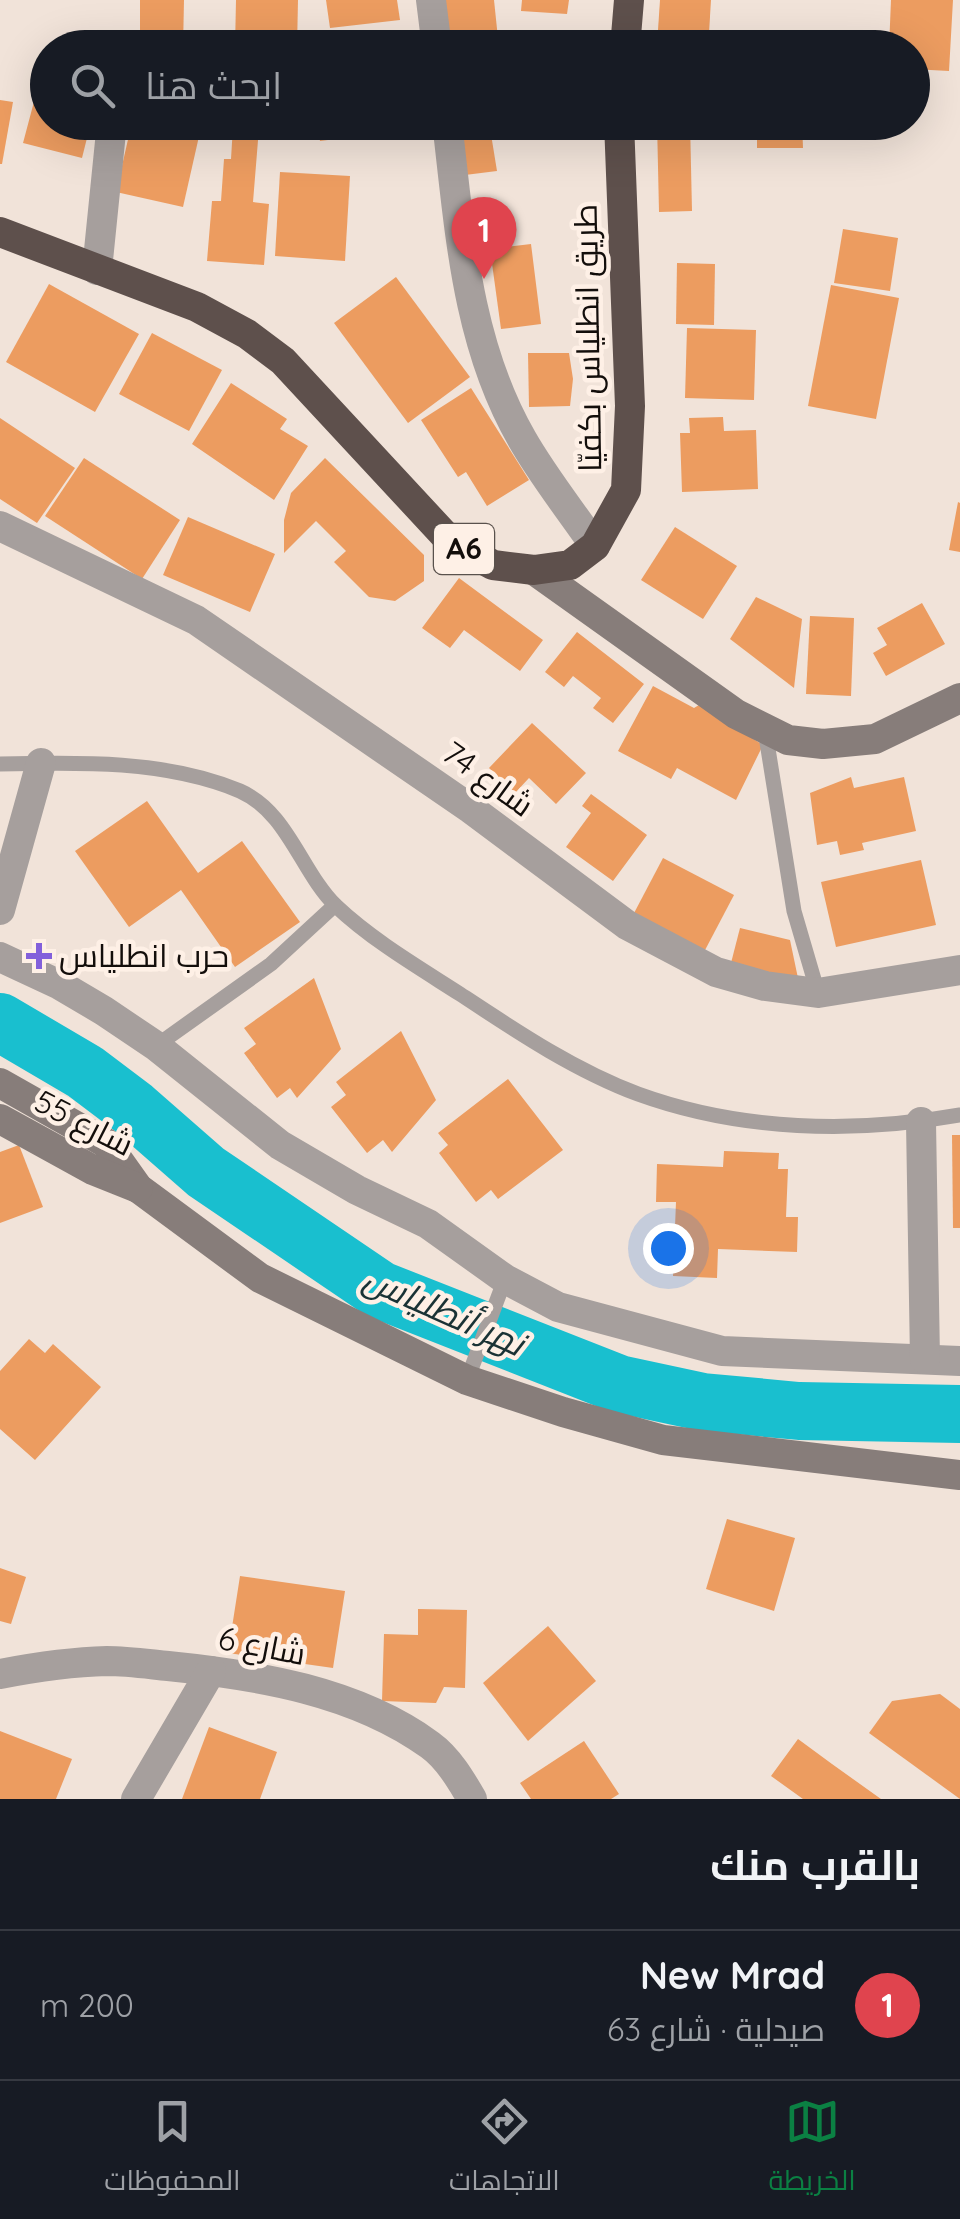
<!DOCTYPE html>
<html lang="ar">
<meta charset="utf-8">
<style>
:root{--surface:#171b24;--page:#242831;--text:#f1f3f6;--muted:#9ea1a6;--line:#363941;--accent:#0b8043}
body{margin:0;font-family:Quicksand,Cairo,sans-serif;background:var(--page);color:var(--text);direction:rtl}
.you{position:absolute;left:668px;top:1248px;width:35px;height:35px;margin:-25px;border:8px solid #fff;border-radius:50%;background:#1a73e8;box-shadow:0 0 0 15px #1a73e833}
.badge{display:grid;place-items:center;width:65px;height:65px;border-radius:50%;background:var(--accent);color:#fff;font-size:32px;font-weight:700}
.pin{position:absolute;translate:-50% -82px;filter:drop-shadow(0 2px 5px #0008)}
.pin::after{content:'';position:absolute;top:52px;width:35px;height:30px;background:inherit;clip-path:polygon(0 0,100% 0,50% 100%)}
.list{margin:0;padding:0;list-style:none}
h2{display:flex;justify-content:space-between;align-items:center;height:130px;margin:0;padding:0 40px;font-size:42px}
h2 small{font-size:32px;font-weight:400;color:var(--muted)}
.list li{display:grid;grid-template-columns:65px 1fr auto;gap:30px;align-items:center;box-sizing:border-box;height:150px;padding:0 40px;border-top:2px solid var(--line)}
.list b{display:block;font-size:38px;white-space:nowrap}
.list p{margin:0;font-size:32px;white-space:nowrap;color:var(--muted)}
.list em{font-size:32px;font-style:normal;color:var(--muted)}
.icon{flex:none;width:55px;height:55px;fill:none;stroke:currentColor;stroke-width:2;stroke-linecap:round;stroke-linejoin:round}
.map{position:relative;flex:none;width:960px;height:1799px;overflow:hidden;direction:ltr}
.search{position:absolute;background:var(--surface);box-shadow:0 10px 40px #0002;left:30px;right:30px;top:30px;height:110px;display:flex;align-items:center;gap:25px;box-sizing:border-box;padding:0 35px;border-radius:55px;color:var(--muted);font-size:38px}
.sheet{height:280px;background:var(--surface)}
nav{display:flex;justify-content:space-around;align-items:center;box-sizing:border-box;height:140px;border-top:2px solid var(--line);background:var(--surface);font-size:28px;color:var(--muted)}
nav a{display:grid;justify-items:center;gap:5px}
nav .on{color:var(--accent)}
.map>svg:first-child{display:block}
</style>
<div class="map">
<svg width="960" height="1799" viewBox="0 0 960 1799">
<rect width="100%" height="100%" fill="#f1e3d9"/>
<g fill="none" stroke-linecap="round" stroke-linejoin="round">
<path stroke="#19bfcf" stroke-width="58" d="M0,1022l85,50 49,37 72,63 174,118 239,94 84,18 96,9 161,3"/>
</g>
<g fill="#ec9c60">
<path d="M140,0h44l-1,48 -43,-3z"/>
<path d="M236,0h62l-1,48h-62z"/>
<path d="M326,0h71l3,20 -70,8z"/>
<path d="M445,0h49l5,48h-49z"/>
<path d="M522,0h47l-2,14 -46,-3z"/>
<path d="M660,0h51l-2,33 -51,-3z"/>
<path d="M891,0h62l-4,71 -37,-2v-21h-23z"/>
<path d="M408,30l2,18h-99v-9z"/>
<path d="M44,64l4,1v57h43l-9,36 -59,-15z"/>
<path d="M0,100l13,2 -11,62h-2z"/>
<path d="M132,122l70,1 -19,84 -67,-15z"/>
<path d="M317,122h98l1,7 -96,12z"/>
<path d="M457,122h32l8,49 -32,4z"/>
<path d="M542,122h30v9h-29z"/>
<path d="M657,122h33l2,89 -33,1z"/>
<path d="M757,122h45l1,26h-46z"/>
<path d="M233,126l26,2 -6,74 16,2 -5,61 -57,-4 5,-60h9l3,-42h7z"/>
<path d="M280,172l70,4 -5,85 -70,-5z"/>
<path d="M843,229l55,9 -8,53 -56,-8z"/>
<path d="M531,244l10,80 -40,5 -11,-80z"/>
<path d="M677,263l38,1 -1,61 -38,-1z"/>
<path d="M396,277l74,100 -62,46 -74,-100z"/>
<path d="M49,284l90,50 -44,78 -89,-50z"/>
<path d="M831,285l68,13 -23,121 -68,-13z"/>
<path d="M687,328l69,2 -2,70 -69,-2z"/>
<path d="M152,333l70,37 -33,61 -70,-37z"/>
<path d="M528,353h41l4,26 -3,27 -41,1z"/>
<path d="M231,383l56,36 -7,10 28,17 -34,54 -82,-56z"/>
<path d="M471,388l58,92 -42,26 -21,-34 -8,5 -37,-57z"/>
<path d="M723,417l1,14 32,-1 2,59 -76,3 -2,-59h10l-1,-15z"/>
<path d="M0,418l75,50 -38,55 -37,-24z"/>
<path d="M84,458l96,62 -38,59 -97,-63z"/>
<path d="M325,458l99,97v26l-29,20 -26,-4 -35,-35 12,-11 -30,-30 -32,32v-33l7,-27z"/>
<path d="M958,502l2,1v49l-11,-2z"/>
<path d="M188,517l87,37 -25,58 -87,-37z"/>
<path d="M675,527l62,39 -34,53 -62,-39z"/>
<path d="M459,578l84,62 -23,31 -56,-41 -14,18 -28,-20z"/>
<path d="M756,597l46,22 -8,69 -64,-49z"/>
<path d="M922,603l23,41 -59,32 -13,-23 14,-8 -10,-17z"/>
<path d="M810,616l44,2 -3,78 -45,-2z"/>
<path d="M577,632l67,52 -31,39 -20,-15 8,-10 -28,-22 -9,11 -19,-15z"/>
<path d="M653,686l41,22 5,-3 64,40 -27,55 -59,-32 -6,11 -53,-28z"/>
<path d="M532,723l54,50 -30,31 -27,-26 -14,15 -26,-25z"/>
<path d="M851,777l3,11 50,-11 12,54 -54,12 2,7 -24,5 -3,-14 -20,4 -7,-52z"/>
<path d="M591,794l56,41 -34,46 -47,-34 25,-34 -9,-7z"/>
<path d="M147,801l51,72 44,-32 58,81 -65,45 -54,-77 -52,37 -54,-76z"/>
<path d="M663,858l71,37 -30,57 -71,-37z"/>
<path d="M921,860l15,65 -100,22 -15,-65z"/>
<path d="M740,928l50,12 9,43 -68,-20z"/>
<path d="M314,978l27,71 -44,49 -7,-10 -13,10 -33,-45 12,-9 -12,-16z"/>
<path d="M401,1031l35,69 -44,52 -9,-12 -16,13 -36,-46 15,-12 -10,-13z"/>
<path d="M508,1079l55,71 -65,49 -7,-9 -15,12 -37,-49 9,-8 -10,-12z"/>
<path d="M952,1135h8v93h-7z"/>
<path d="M19,1145l24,62 -43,16v-71z"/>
<path d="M724,1151l55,2 -1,16h10l-2,48h12l-1,35 -79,-3 -1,29 -44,-2 3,-74h-20l1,-38 66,3z"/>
<path d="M29,1339l16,14 8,-9 48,43 -66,73 -35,-31v-58z"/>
<path d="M727,1519l68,19 -21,73 -68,-22z"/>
<path d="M0,1568l26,9 -15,47 -11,-3z"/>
<path d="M240,1576l105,15 -12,77 -105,-15z"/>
<path d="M418,1609l49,1 -2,78 -21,-1 -8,16 -54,-2 2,-67 34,1z"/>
<path d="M548,1626l48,55 -68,60 -45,-58z"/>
<path d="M940,1694l20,15v90l-91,-66 23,-32z"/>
<path d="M209,1727l68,25 -17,47h-78z"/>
<path d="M0,1731l72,28 -16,40h-56z"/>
<path d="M798,1739l34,25 49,35h-78l-32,-23z"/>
<path d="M584,1741l35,53 -8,5h-80l-11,-16z"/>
</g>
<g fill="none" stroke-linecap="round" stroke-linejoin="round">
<g stroke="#a69f9d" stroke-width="15">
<path d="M765,730l29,181 24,82"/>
<path d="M0,764c79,-2 166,-4 240,27 48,21 61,81 96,115 36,34 82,61 124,88 56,37 114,76 178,100 102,37 216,40 322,21"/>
<path d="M156,1046l115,-82 64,-59"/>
<path d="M467,1380l38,-101"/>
</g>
<g stroke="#a69f9d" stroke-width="30">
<path d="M431,0l6,48"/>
<path d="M447,122c13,109 19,220 75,317 21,37 49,72 73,107"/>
<path d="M97,270l15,-148"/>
<path d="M0,526l196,94 275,189 156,116 89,47 49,14 53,7 142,-23"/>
<path d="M0,910l41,-147"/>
<path d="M0,957l60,28 44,26 52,35 124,99 77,45 71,34 77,55 53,28 164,44 238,10"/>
<path d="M921,1122l4,237"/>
<path d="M0,1674c36,-7 70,-12 107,-13 20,0 41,3 61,5 89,9 188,25 262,79 18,13 31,35 42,54"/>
<path d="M136,1799l75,-128"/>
</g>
<g stroke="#877d7a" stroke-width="30">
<path d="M534,570l202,144 52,26 35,4 52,-5 85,-41"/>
<path d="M0,1083l106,60 32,45 122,90 207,102 96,32 100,28 297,35"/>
<path d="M0,1119l93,51 45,18"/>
</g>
<g stroke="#5e504c" stroke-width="30">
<path d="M625,48l4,-48"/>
<path d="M0,232l197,75 50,27 36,27 168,181 42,23 41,5 36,-5 25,-19 31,-56 4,-84 -11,-284"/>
</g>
</g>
<path fill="#8360db" stroke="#fef0e6" stroke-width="4" d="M34 941h10v10h10v10h-10v10h-10v-10h-10v-10h10z"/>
<g text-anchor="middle" stroke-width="9" stroke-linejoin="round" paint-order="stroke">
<rect fill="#fef0e6" stroke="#5a524d" stroke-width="2.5" x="434" y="524" width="60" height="50" rx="8"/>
<g font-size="30" font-weight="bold" fill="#130e0b">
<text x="464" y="559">A6</text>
</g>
<g font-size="32" fill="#130e0b" stroke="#fef0e6">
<text transform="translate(588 338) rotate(-91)" y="11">طريق انطلياس بكفيّا</text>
<text transform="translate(488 779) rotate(36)" y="11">شارع 74</text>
<text transform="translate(84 1123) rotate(27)" y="11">شارع 55</text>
<text transform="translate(262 1646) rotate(11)" y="11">شارع 6</text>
</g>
<g font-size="32" fill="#130e0b" stroke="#fef0e6" text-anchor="start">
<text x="59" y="967">حرب انطلياس</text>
</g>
<g font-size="35" font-style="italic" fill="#1a3235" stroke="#fef0e6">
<text transform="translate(444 1311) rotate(24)" y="12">نهر أنطلياس</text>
</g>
</g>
</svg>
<div class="you"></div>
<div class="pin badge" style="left:484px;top:279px;background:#e0444e">1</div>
<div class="search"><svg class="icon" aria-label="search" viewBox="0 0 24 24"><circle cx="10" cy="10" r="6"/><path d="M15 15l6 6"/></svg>ابحث هنا</div>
</div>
<section class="sheet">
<h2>بالقرب منك<small></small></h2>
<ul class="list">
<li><span class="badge" style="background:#e0444e">1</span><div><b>New Mrad</b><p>صيدلية · شارع 63</p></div><em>200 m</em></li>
</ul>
</section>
<nav>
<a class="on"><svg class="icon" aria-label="map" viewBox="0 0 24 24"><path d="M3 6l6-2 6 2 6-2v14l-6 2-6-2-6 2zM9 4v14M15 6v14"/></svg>الخريطة</a>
<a><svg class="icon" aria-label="directions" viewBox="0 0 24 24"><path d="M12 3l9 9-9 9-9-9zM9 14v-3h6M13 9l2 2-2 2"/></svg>الاتجاهات</a>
<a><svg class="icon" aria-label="saved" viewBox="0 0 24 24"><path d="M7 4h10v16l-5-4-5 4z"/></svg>المحفوظات</a>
</nav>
